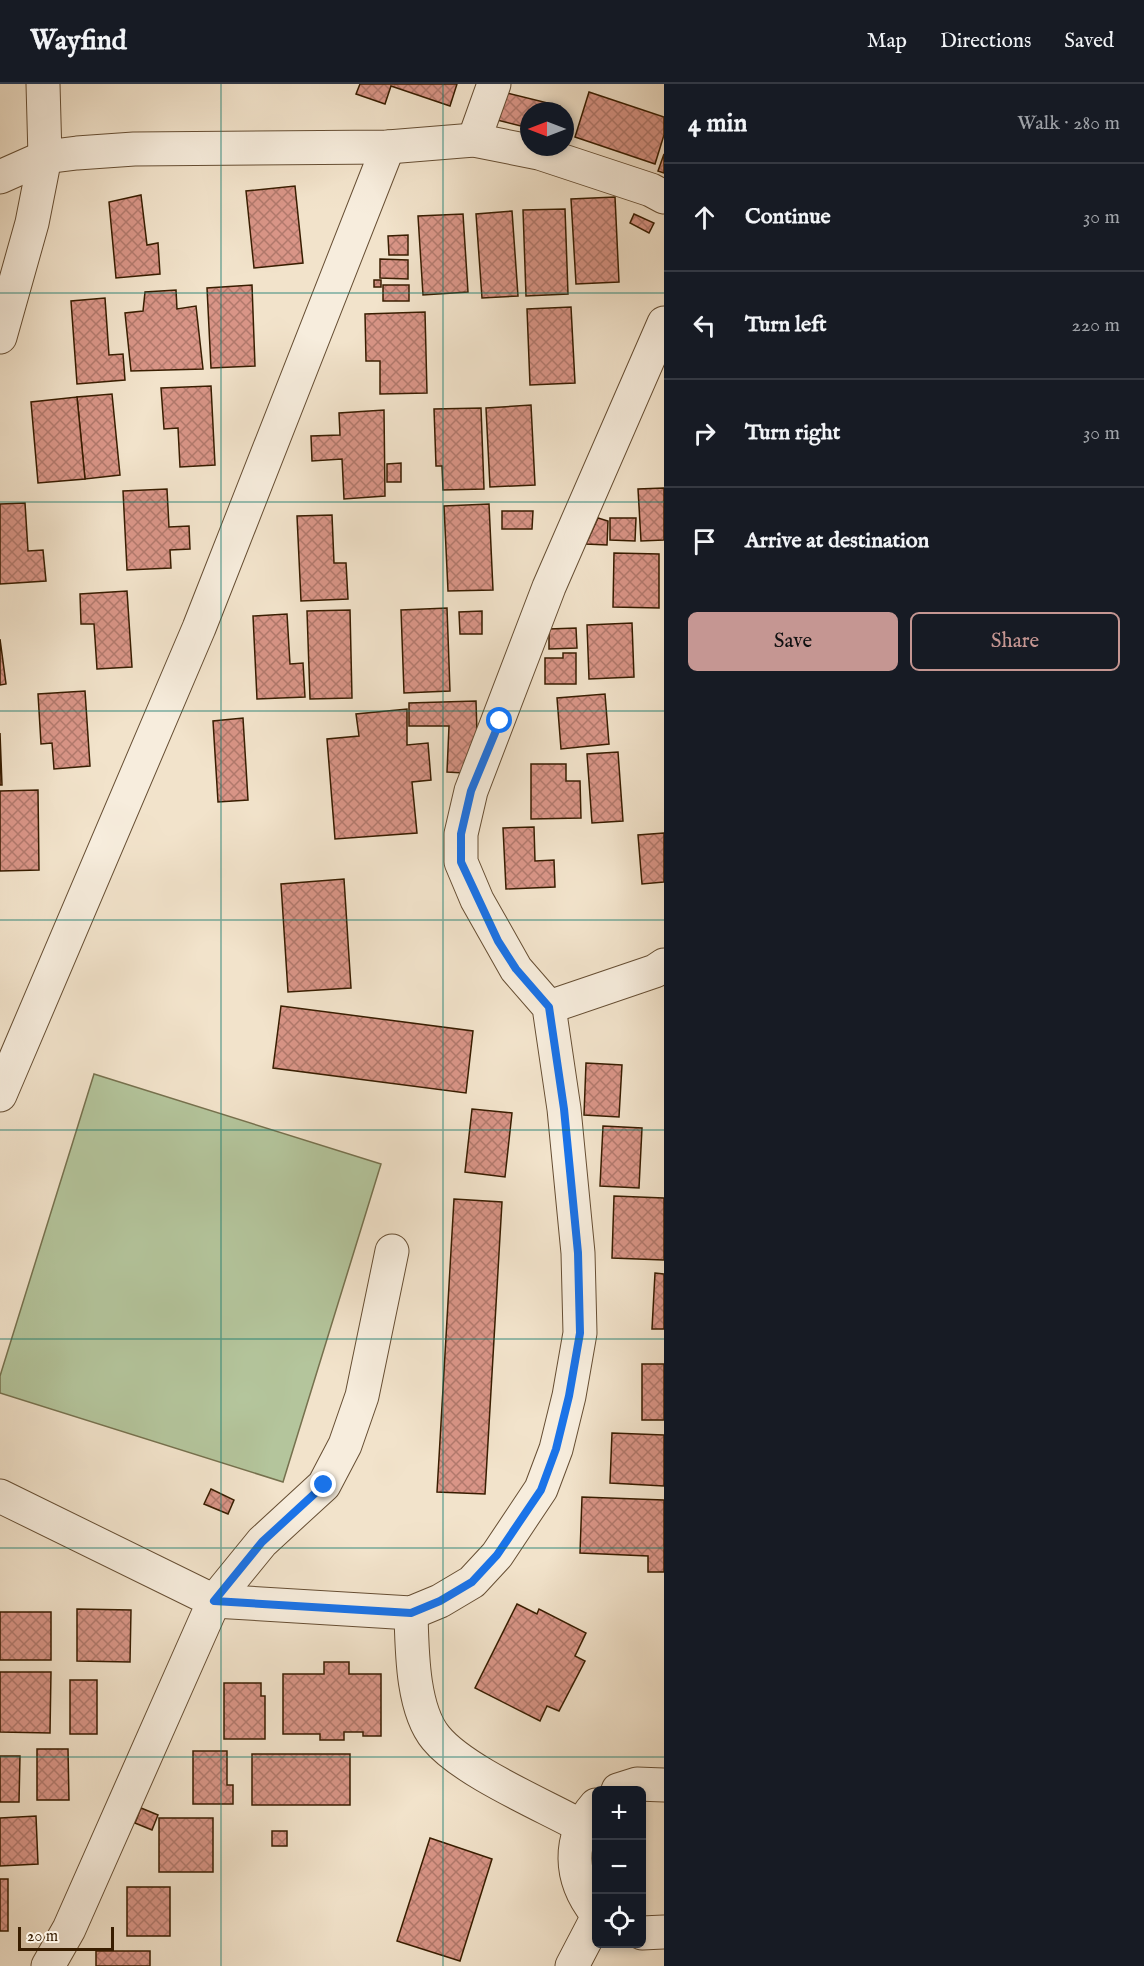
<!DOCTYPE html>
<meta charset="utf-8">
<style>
:root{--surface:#171b24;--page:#242831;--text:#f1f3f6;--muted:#9ea1a6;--line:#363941;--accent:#c59692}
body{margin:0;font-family:"IM FELL English",serif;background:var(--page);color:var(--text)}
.controls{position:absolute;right:18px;bottom:18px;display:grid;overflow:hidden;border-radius:9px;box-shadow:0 3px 9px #0003}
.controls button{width:54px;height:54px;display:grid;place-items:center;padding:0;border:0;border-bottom:2px solid var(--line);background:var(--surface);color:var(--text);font:30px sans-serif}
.compass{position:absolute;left:520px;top:18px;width:54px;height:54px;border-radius:50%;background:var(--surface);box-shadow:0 3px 9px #0003;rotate:270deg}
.scale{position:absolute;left:18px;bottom:15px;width:96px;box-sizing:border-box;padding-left:6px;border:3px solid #381d00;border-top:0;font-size:16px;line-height:21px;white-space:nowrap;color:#381d00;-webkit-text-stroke:4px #f7eddd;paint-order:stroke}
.stop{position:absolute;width:18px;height:18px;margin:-14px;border:4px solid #1a73e8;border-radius:50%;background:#fff}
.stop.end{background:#1a73e8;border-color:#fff;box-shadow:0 2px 6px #0008}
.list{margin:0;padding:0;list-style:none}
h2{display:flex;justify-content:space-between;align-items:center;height:78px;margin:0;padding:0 24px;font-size:26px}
h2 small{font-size:20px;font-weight:400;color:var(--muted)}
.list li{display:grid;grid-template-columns:39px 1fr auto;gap:18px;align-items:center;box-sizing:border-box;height:108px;padding:0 24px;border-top:2px solid var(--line)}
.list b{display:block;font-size:22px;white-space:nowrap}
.list em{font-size:20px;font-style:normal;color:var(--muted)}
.actions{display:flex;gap:12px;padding:18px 24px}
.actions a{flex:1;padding:14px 0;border:2px solid var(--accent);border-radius:9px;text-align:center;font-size:21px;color:var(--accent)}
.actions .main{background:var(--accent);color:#111}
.icon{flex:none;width:33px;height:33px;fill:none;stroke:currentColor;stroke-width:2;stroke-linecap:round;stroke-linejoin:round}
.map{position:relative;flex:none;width:664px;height:1882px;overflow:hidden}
header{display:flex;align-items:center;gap:36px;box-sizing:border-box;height:84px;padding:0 30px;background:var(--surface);border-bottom:2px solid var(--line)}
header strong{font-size:28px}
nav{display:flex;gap:33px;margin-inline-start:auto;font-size:21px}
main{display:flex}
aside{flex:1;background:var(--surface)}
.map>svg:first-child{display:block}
</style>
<header>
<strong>Wayfind</strong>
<nav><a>Map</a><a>Directions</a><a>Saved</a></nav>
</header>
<main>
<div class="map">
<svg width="664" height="1882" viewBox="0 0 664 1882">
<defs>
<pattern id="building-cross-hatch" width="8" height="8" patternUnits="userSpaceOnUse" patternTransform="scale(1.5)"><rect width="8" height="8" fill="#d99587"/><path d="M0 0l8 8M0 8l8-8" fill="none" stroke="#b1796c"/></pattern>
</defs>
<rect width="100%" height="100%" fill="#f2e3cb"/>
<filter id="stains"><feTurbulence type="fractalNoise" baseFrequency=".00333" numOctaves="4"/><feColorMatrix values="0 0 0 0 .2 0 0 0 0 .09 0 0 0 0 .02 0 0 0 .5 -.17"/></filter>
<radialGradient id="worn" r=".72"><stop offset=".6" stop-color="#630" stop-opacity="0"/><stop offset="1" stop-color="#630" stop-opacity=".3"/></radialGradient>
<path fill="#b4c59c" stroke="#76714e" stroke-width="1.5" d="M94,990l287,90 -98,318 -283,-89v-17z"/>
<g fill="url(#building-cross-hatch)" stroke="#381d00" stroke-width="1.5">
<path d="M360,0h97l-7,22 -59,-20 -6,18 -29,-10z"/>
<path d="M499,7l61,15 -1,5h-30v17l-36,-9z"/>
<path d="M589,8l75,25v18l-9,29 -80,-27z"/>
<path d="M664,70v19l-6,-2z"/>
<path d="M295,102l8,77 -49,5 -8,-77z"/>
<path d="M141,111l6,50 11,-2 2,31 -44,4 -7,-76z"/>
<path d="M615,113l4,85 -43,2 -5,-85z"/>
<path d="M565,125l3,85 -42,2 -3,-86z"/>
<path d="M512,127l6,85 -36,2 -6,-84z"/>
<path d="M463,130l5,78 -45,3 -5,-79z"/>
<path d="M634,130l20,9 -5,10 -19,-10z"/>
<path d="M408,151v20h-19l-1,-19z"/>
<path d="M380,175l28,1v19l-28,-1z"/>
<rect x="374" y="196" width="7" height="7"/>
<path d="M252,201l3,81 -44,2 -4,-80z"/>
<rect x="383" y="201" width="26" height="16"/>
<path d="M176,206l1,19 19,-3 7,63 -72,2 -6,-58 18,-2 2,-19z"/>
<path d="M105,214l4,57 14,-1 2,26 -48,4 -6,-83z"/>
<path d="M571,223l4,76 -45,2 -3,-76z"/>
<path d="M425,228l2,81 -47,1v-33h-14l-1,-47z"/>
<path d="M211,302l4,79 -35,2 -2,-39 -14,1 -3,-41z"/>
<path d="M112,310l8,81 -35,4 -8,-82z"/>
<path d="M77,313l8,82 -47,4 -7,-81z"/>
<path d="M531,321l4,80 -45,2 -4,-79z"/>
<path d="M481,324l3,81 -41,1 -1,-24h-6l-2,-57z"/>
<path d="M384,326l1,86 -41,3 -2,-40 -30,2 -1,-25 29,-1 -1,-22z"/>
<path d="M401,379v19h-14v-18z"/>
<path d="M664,404v52l-23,1 -3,-52z"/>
<path d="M167,405l2,38 20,-1 1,23 -20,1 1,18 -44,2 -4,-79z"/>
<path d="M25,419l3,48 15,-1 3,31 -46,3v-80z"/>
<path d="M489,420l4,86 -45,1 -4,-85z"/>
<path d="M502,427h31l-1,18h-30z"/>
<path d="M332,431l2,48h12l2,36 -47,2 -4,-85z"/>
<path d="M598,434l10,3 -1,24 -21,-1z"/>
<path d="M610,434h26l-1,23 -25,-1z"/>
<path d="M614,469l45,1v54l-46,-1z"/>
<path d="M127,507l5,76 -35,2 -3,-45h-13l-1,-30z"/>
<path d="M447,524l3,83 -46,2 -3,-83z"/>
<path d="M350,526l2,88 -42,1 -3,-88z"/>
<path d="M482,527v23h-22l-1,-22z"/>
<path d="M287,530l3,50 13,-1 2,34 -48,2 -4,-83z"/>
<path d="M632,539l2,54 -45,2 -2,-54z"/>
<path d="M576,544l1,20 -28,1v-20z"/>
<path d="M0,555l6,45 -6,1z"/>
<path d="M563,569h13v31h-31v-26h18z"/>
<path d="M85,607l5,75 -36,3 -2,-26 -11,1 -3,-50z"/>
<path d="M605,610l4,50 -48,5 -4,-51z"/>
<path d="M476,617l1,32 -13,40 -17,-1 2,-46h-40v-23z"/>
<path d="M407,625v36l21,-2 3,37 -19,2 5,51 -82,6 -8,-100 32,-3 -3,-22z"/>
<path d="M243,634l5,82 -30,2 -5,-81z"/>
<path d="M0,649l2,52h-2z"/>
<path d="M618,668l5,69 -31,2 -5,-69z"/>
<path d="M531,680h35v17h14l1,37 -50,1z"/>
<path d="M38,706l1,80 -39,1v-80z"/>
<path d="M534,743l1,34 19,-1 1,27 -49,2 -3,-61z"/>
<path d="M664,749v49l-22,2 -4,-49z"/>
<path d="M344,795l7,109 -63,4 -7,-108z"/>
<path d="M281,922l192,25 -7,62 -193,-25z"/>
<path d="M586,979l36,2 -3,52 -35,-2z"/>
<path d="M472,1025l40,4 -7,64 -40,-5z"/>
<path d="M603,1042l39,2 -3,60 -39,-2z"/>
<path d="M614,1112l50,2v62l-52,-2z"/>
<path d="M454,1115l48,3 -17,292 -48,-2z"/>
<path d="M655,1189l9,1v55h-12z"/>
<rect x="642" y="1280" width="22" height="56"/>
<path d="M612,1349l52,2v51l-54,-3z"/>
<path d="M211,1405l23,11 -6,14 -24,-10z"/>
<path d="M582,1413l82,3v72h-16v-16l-68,-3z"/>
<path d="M517,1520l20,10 2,-5 47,24 -11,23 10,5 -26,50 -12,-5 -7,15 -65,-33z"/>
<path d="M77,1525l54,1 -1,52 -53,-1z"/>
<rect x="0" y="1528" width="51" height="48"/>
<path d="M324,1578h25v12h32v62h-18v-4h-19v8h-24v-6h-37v-60h41z"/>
<path d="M0,1588h51l-1,61 -50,-1z"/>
<rect x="70" y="1596" width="27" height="54"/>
<path d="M224,1599h37v13h4v43h-41z"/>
<path d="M37,1665h31l1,51h-32z"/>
<path d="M193,1667h34v34h6v19h-40z"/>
<rect x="252" y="1670" width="98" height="51"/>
<path d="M0,1672h20l-1,46h-19z"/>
<path d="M141,1724l17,7 -6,15 -17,-7z"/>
<path d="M36,1732l2,48 -38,2v-48z"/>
<rect x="159" y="1734" width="54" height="54"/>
<rect x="272" y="1747" width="15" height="15"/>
<path d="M430,1754l62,21 -32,102 -63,-20z"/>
<rect x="0" y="1795" width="8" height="52"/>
<rect x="127" y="1803" width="43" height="49"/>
<rect x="96" y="1867" width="54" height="15"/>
</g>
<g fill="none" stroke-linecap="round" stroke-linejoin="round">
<g stroke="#664e33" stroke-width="35">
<g id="minor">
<path d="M474,56l20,-56"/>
<path d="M0,93l45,-20 32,-4 57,-4 254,-2 86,-7 65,13 112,37 13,7"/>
<path d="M0,253l32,-114 13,-66 -2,-73"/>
<path d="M549,923l106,-36 9,-6"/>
<path d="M0,1011l199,-467 189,-481"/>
<path d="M0,1412l214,105 -145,328 -21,37"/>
<path d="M214,1517l197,12 29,-12 32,-19 25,-27 44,-66 15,-40 13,-53 11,-63 -2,-80 -14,-144 -15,-102 -33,-38 -39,-69 -16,-38v-28l10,-43 78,-204 115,-264"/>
<path d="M214,1517l48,-59 62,-57 21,-40 17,-49 30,-145"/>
<path d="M411,1529c1,37 1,96 25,125 27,33 105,66 145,88"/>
<path d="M618,1706l19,-6 27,1"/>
<path d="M596,1721c-29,33 -27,74 0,108"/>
<path d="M642,1849l22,-1"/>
<path d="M572,1882l24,-46"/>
</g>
</g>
<use href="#minor" stroke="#f7eddd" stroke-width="33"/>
</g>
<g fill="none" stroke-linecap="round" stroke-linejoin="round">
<path stroke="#1a73e8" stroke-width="8" d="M324,1401l-62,57 -48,59 197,12 29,-12 32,-19 25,-27 44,-65 15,-41 13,-53 11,-63 -2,-80 -14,-144 -15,-102 -33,-38 -18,-28 -37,-79v-28l10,-43 29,-70"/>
</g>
<path fill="none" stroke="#0f766e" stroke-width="1.5" stroke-opacity="0.55" d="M221,0v1882M443,0v1882M0,209h664M0,418h664M0,627h664M0,836h664M0,1046h664M0,1255h664M0,1464h664M0,1673h664"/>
<rect width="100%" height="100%" filter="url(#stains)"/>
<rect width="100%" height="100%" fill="url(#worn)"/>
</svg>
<div class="controls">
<button>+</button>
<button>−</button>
<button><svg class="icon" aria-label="locate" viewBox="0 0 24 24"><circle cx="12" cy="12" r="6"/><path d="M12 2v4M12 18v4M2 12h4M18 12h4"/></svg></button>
</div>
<svg class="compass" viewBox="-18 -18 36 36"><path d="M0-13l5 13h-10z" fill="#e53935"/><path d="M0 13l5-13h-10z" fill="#9ea1a6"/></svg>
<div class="scale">20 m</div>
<div class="stop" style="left:500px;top:637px"></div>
<div class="stop end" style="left:324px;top:1401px"></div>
</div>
<aside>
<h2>4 min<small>Walk · 280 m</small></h2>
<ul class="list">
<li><svg class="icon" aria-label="ahead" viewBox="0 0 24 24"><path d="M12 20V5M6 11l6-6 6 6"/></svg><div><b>Continue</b></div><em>30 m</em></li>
<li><svg class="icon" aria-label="left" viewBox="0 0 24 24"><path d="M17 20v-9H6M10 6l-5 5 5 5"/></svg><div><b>Turn left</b></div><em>220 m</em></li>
<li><svg class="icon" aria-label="right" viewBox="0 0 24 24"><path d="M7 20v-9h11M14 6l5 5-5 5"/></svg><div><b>Turn right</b></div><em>30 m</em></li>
<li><svg class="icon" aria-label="arrive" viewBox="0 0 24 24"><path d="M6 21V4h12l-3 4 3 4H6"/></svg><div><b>Arrive at destination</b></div></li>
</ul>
<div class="actions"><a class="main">Save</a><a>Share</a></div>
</aside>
</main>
